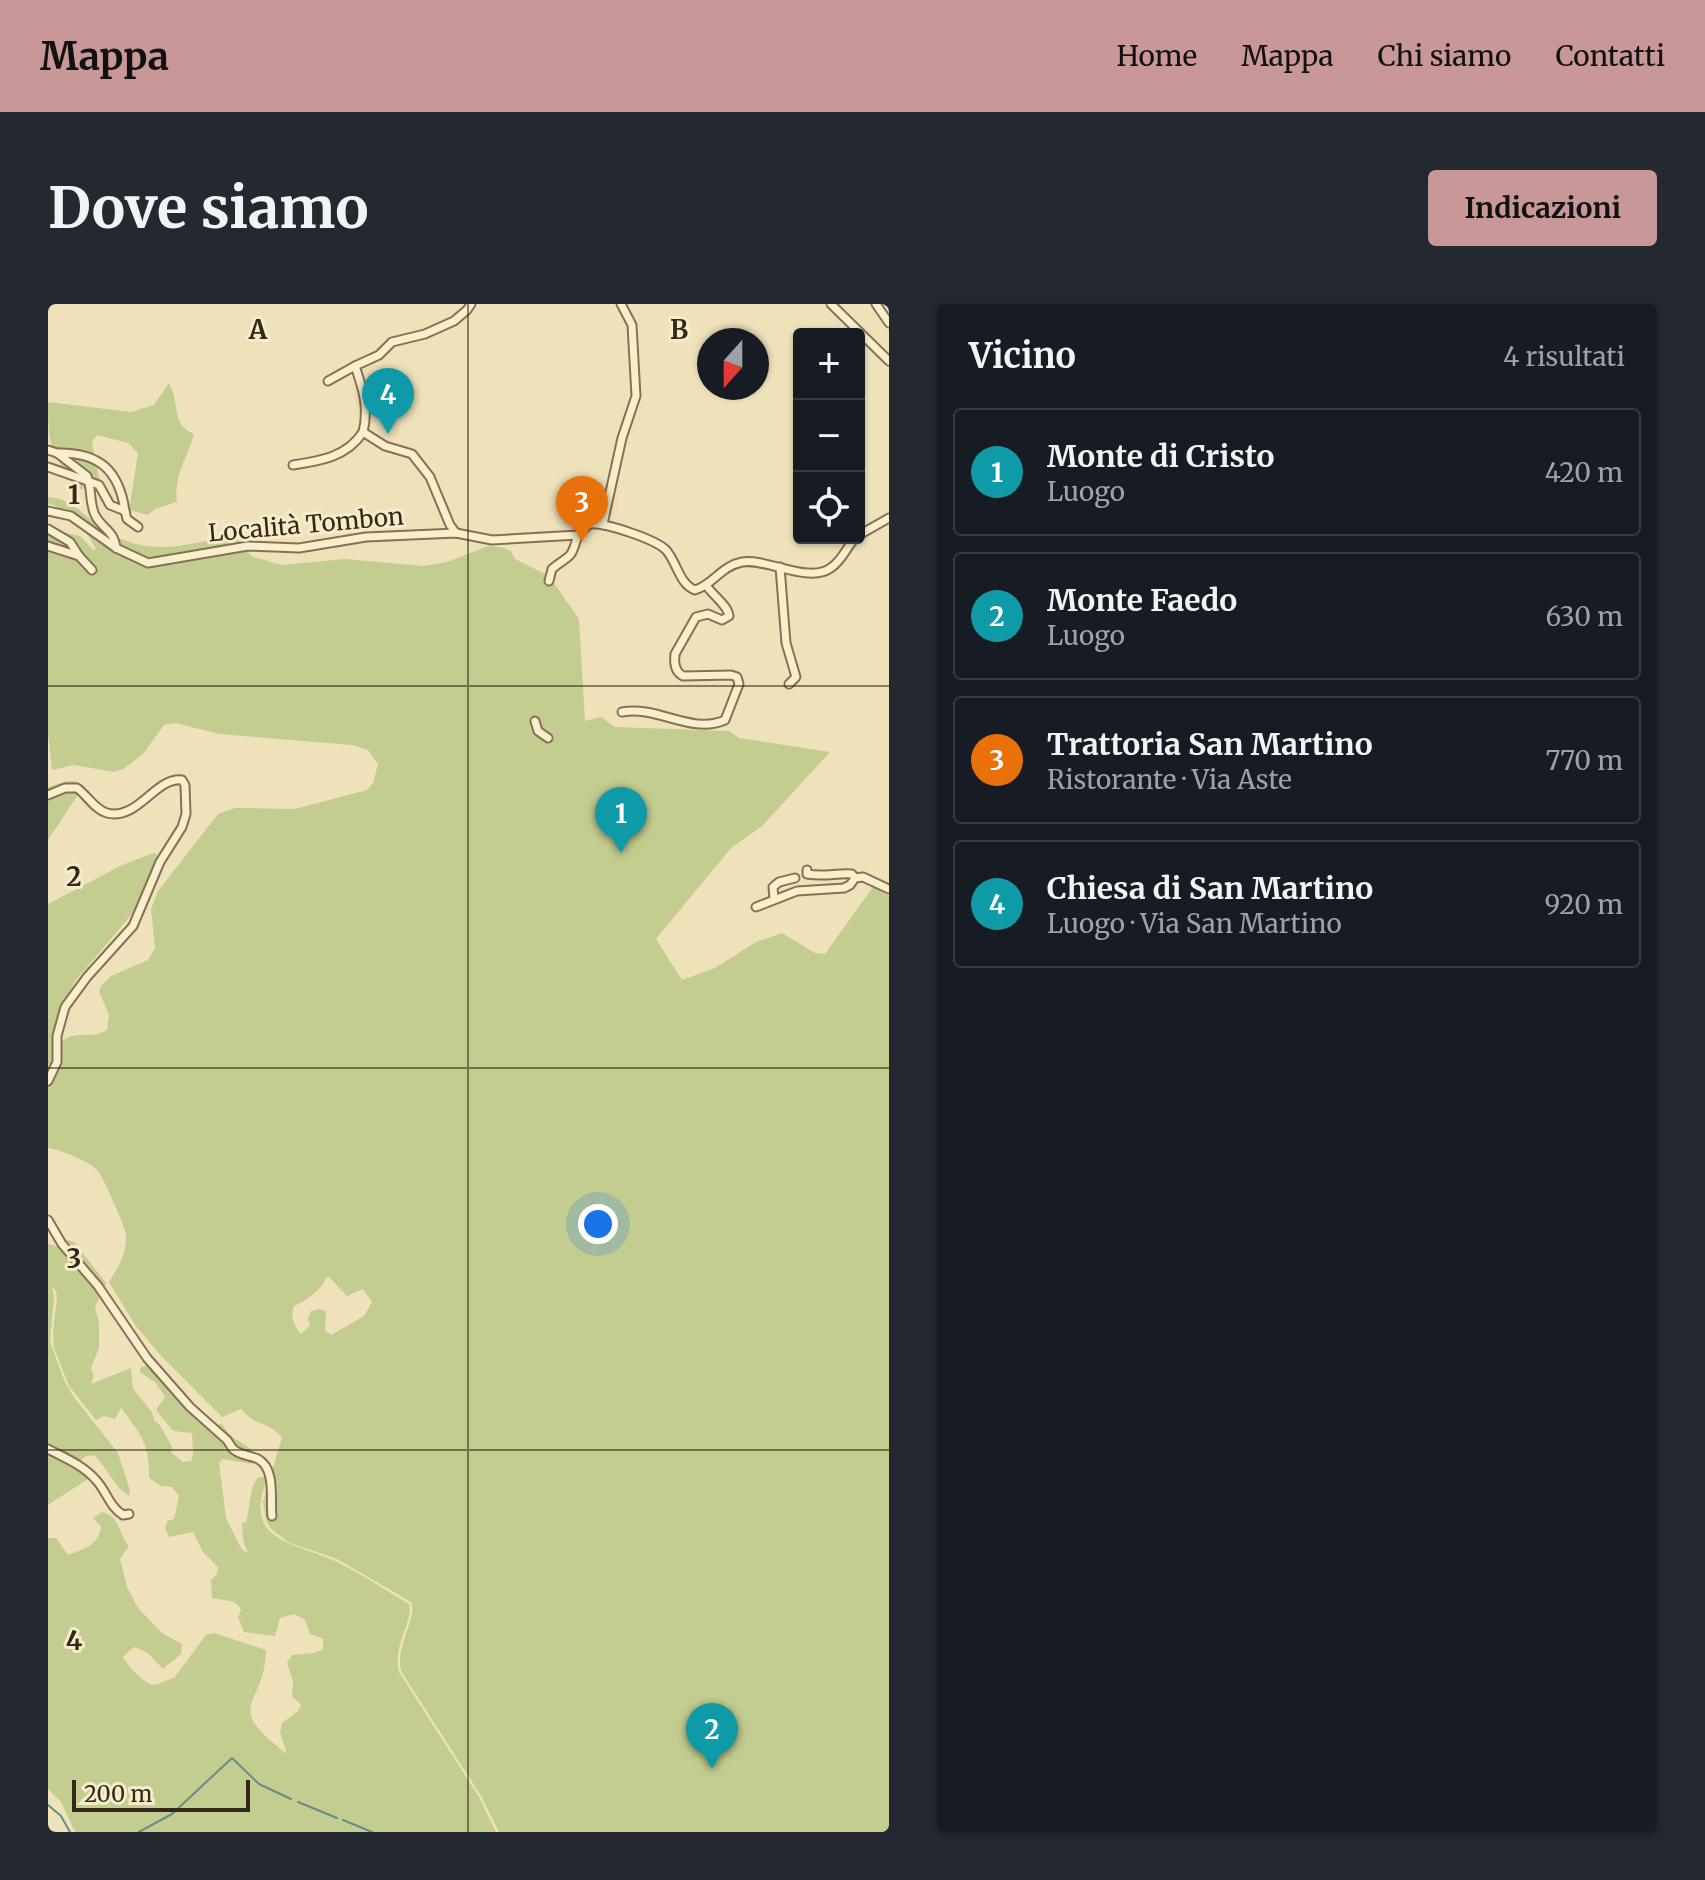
<!DOCTYPE html>
<html lang="it">
<meta charset="utf-8">
<style>
:root{--surface:#171b24;--page:#242831;--text:#f1f3f6;--muted:#9ea1a6;--line:#363941;--accent:#c89797}
body{margin:0;font-family:Merriweather,serif;background:var(--page);color:var(--text)}
.controls{position:absolute;right:24px;top:24px;display:grid;overflow:hidden;border-radius:8px;box-shadow:0 2px 6px #0004}
.controls button{width:72px;height:72px;display:grid;place-items:center;padding:0;border:0;border-bottom:2px solid var(--line);background:var(--surface);color:var(--text);font:40px sans-serif}
.compass{position:absolute;left:649px;top:24px;width:72px;height:72px;border-radius:50%;background:var(--surface);box-shadow:0 2px 6px #0004;rotate:201deg}
.scale{position:absolute;left:24px;bottom:20px;width:178px;box-sizing:border-box;padding-left:8px;border:4px solid #34281a;border-top:0;font-size:22px;line-height:28px;white-space:nowrap;color:#34281a;-webkit-text-stroke:6px #f6ecca;paint-order:stroke}
.you{position:absolute;left:550px;top:920px;width:28px;height:28px;margin:-20px;border:6px solid #fff;border-radius:50%;background:#1a73e8;box-shadow:0 0 0 12px #1a73e833}
.badge{display:grid;place-items:center;width:52px;height:52px;border-radius:50%;background:var(--accent);color:#fff;font-size:26px;font-weight:700}
.pin{position:absolute;translate:-50% -66px;filter:drop-shadow(0 2px 4px #0008)}
.pin::after{content:'';position:absolute;top:42px;width:28px;height:24px;background:inherit;clip-path:polygon(0 0,100% 0,50% 100%)}
.list{margin:0;padding:0;list-style:none}
h2{display:flex;justify-content:space-between;align-items:center;height:104px;margin:0;padding:0 32px;font-size:34px}
h2 small{font-size:26px;font-weight:400;color:var(--muted)}
.list li{display:grid;grid-template-columns:52px 1fr auto;gap:24px;align-items:center;box-sizing:border-box;height:128px;margin:0 16px 16px;padding:0 16px;border:2px solid var(--line);border-radius:8px}
.list b{display:block;font-size:30px;white-space:nowrap}
.list p{margin:0;font-size:26px;white-space:nowrap;color:var(--muted)}
.list em{font-size:26px;font-style:normal;color:var(--muted)}
.icon{flex:none;width:44px;height:44px;fill:none;stroke:currentColor;stroke-width:2;stroke-linecap:round;stroke-linejoin:round}
.map{position:relative;flex:none;width:841px;height:1528px;overflow:hidden;border-radius:8px}
header{display:flex;align-items:center;gap:48px;box-sizing:border-box;height:112px;padding:0 40px;background:var(--accent);color:#111}
header strong{font-size:38px}
nav{display:flex;gap:44px;margin-inline-start:auto;font-size:28px}
.intro{display:flex;align-items:center;justify-content:space-between;box-sizing:border-box;height:192px;padding:0 48px}
h1{margin:0;font-size:56px}
.button{padding:20px 36px;border-radius:8px;background:var(--accent);color:#111;font-size:28px;font-weight:700}
main{display:flex;gap:48px;padding:0 48px}
aside{flex:1;background:var(--surface);border-radius:8px;box-shadow:0 2px 6px #0004}
.map>svg:first-child{display:block}
</style>
<header>
<strong>Mappa</strong>
<nav><a>Home</a><a>Mappa</a><a>Chi siamo</a><a>Contatti</a></nav>
</header>
<div class="intro"><h1>Dove siamo</h1><a class="button">Indicazioni</a></div>
<main>
<div class="map">
<svg width="841" height="1528" viewBox="0 0 841 1528">
<rect width="100%" height="100%" fill="#efe2ba"/>
<g fill="#c2cd8f" fill-rule="evenodd">
<path d="M121,79c12,21 1,41 25,51 -7,24 -21,43 -17,68l-22,7 -7,6 -19,-5 9,-57 -10,-10 -31,-8 -5,7 8,41 -7,-7 -9,-3 -1,17c-10,-3 -10,-11 -16,-18 -19,-20 -19,-43 -19,-70l83,10 23,-7z"/>
<path d="M0,193c25,1 38,22 58,34 44,27 82,14 128,3l17,22 30,9 64,-6 78,7 24,-4 41,-16 13,1 10,4 4,8 34,17 30,43 6,102 16,-4 14,10 114,4 10,7 91,14 -69,75 -30,21 -75,91 26,41 33,-12 41,-26 26,-9 33,20 10,1 48,-67 16,9v936h-390l-18,-36 -80,-125c-6,-26 17,-53 10,-69l-74,-43 -47,-16 -19,-14 -5,-8 -3,-19 19,-65c-16,-17 -25,-9 -41,-28l-19,8 -61,-61 -26,-31 -26,-43c9,-14 18,-29 17,-47 -1,-9 -22,-56 -28,-64 -7,-9 -39,-22 -50,-23v-244l74,-39 32,-12 3,2 -20,53 -61,72 -8,15 -8,20 -2,31c14,-19 33,-5 49,-16l2,-15 -10,-23 2,-6 10,-10 37,-16 7,-12 -4,-39 7,-18 60,-77 17,-6 60,1 72,-19 6,-7 5,-19 -10,-14 -16,-5 -133,-11 -44,-11 -11,2 -21,29 -18,14 -11,4 -40,-7 -22,5 -4,-37v-204l32,7 13,14 3,-1c-11,-21 -25,-38 -48,-46zM281,973l18,19 16,-7 9,13 -8,14 -33,19 -6,-5 1,-19 -7,-2 -8,2 -3,8 2,6 -9,9c-7,-8 -11,-18 -7,-28 11,-4 29,-18 32,-28z"/>
<path d="M19,477h8l8,6 -35,53v-53z"/>
<path d="M20,936l6,2 32,41 -11,24 4,16v25l-8,20 3,8 -3,8 40,-16 2,21 19,23 2,8 6,5 12,22 -1,5 12,10 8,-1 2,-6 -1,-22 -19,-2 -17,-21 9,-13 -9,-14 -16,-11v-4l12,-5 28,33 34,30 8,-2c11,19 23,17 35,31l-5,9 -29,-5 -4,4 7,55 16,32 6,3 -5,-13 -1,-17 4,-1c5,-17 2,-30 12,-45h10c-28,66 28,65 69,85 25,12 48,28 72,42 5,18 -17,40 -10,68l80,125 17,35h-420l-2,-2 -13,-28 -13,-13v-251h8l12,17c16,-6 31,-10 33,-29l-8,-8 9,-6c19,5 16,22 27,34l-9,13 7,28 11,21 24,25 20,11 -1,10 -18,15 -15,-16 -14,-6 -11,10c4,8 22,28 31,28 7,-1 13,-6 20,-7l32,-43 8,-2 52,17c-1,59 -46,53 21,104l-7,-21 2,-10 16,-12 3,-6 -9,-9 1,-15 -6,-18 5,-8 23,-2 8,-4v-10l-13,-5 -5,-14 -11,-6 -14,4 -5,18 -31,-4 -6,-15 3,-7c-5,-12 -18,-9 -29,-12l-1,-18 6,-6 1,-7 -15,-15 -10,-20 -24,5 -4,-8 2,-8 7,-2 5,-23 -7,-9 -11,-1 -12,-8c1,-33 -8,-44 -28,-70l-6,11 -11,-3 -8,4 -27,-34 -15,-38 -1,-17 4,-33 -1,-7 -4,-5 2,12 -4,43 14,39 9,16 45,57 12,37 -1,6c-15,-9 -22,-29 -35,-41l-8,1 -9,8 2,6 12,7 -43,28v-261l8,2z"/>
</g>
<g fill="none" stroke-linecap="round" stroke-linejoin="round">
<g stroke="#678d85" stroke-width="2">
<path d="M250,1498l39,16"/>
<path d="M0,1501l13,11 9,16"/>
<path d="M295,1516l29,12"/>
<path d="M91,1528l33,-18 60,-56 27,26 32,15"/>
</g>
<g stroke="#867154" stroke-width="11">
<g id="minor">
<path d="M783,0l58,57"/>
<path d="M828,0l13,19"/>
<path d="M280,77l27,-15"/>
<path d="M0,146l9,3 30,23c5,12 2,26 8,39 8,15 19,15 21,33"/>
<path d="M245,161c27,-4 54,-8 70,-33"/>
<path d="M0,163l51,18 11,20 15,6c-6,-41 -26,-59 -68,-58"/>
<path d="M0,207l23,5 45,32 32,15 100,-17 51,2 67,-11 90,-4 36,7 86,-5 11,-11c15,-2 66,15 77,26 11,12 13,34 29,40 18,-5 26,-24 47,-28 26,-4 68,23 90,5 10,-7 15,-20 23,-29"/>
<path d="M77,207l2,8 11,8"/>
<path d="M555,220l19,-86 14,-42 -4,-71 -11,-21"/>
<path d="M0,225l22,13 9,14 -31,-10"/>
<path d="M408,229l-6,-8 -20,-48 -18,-23 -27,-8 -22,-14c6,-24 0,-43 -8,-66l24,-11 13,-13 33,-8 29,-13 13,-11 4,-6"/>
<path d="M811,231l30,-17"/>
<path d="M31,252l13,14"/>
<path d="M732,263l6,76 10,34 -7,7"/>
<path d="M501,277l3,-12c19,-16 18,-7 26,-34"/>
<path d="M574,408c35,-7 69,23 103,8l14,-36 -2,-7 -6,-2 -48,1c-8,-4 -9,-14 -8,-22l21,-37 12,-3 14,6 7,-4c-1,-11 -17,-21 -23,-31"/>
<path d="M487,417l3,10 10,7"/>
<path d="M0,491l17,-7h12c10,7 18,22 30,25 31,8 48,-36 75,-33l3,5 1,29 -4,13 -22,35 -27,64 -46,51 -22,30 -8,29v26l-9,19"/>
<path d="M759,566v4c17,3 29,-1 45,0l3,4 8,-1 26,12"/>
<path d="M726,595l-1,-12 6,-5 16,-4"/>
<path d="M708,603l41,-16 47,-3 6,-3 5,-7"/>
<path d="M0,916l14,24 36,42 49,72 43,49 37,33 6,9c8,7 17,6 25,10 18,10 12,39 14,57"/>
<path d="M0,1145c17,9 35,16 48,31 11,12 13,26 27,35l6,-1"/>
</g>
</g>
<use href="#minor" stroke="#faefcd" stroke-width="7"/>
</g>
<path fill="none" stroke="#34281a" stroke-width="2" stroke-opacity="0.55" d="M420,0v1528M0,382h841M0,764h841M0,1146h841"/>
<g text-anchor="middle" stroke-width="6" stroke-linejoin="round" paint-order="stroke">
<g font-size="24" fill="#34281a" stroke="#f6ecca">
<text transform="translate(258 221) rotate(-5)" y="8">Località Tombon</text>
</g>
</g>
<g font-size="26" text-anchor="middle" font-weight="bold" fill="#34281a" stroke="#f6ecca" stroke-width="6" stroke-linejoin="round" paint-order="stroke">
<text x="210" y="35">A</text>
<text x="631" y="35">B</text>
<text x="26" y="200">1</text>
<text x="26" y="582">2</text>
<text x="26" y="964">3</text>
<text x="26" y="1346">4</text>
</g>
</svg>
<div class="controls">
<button>+</button>
<button>−</button>
<button><svg class="icon" aria-label="locate" viewBox="0 0 24 24"><circle cx="12" cy="12" r="6"/><path d="M12 2v4M12 18v4M2 12h4M18 12h4"/></svg></button>
</div>
<svg class="compass" viewBox="-18 -18 36 36"><path d="M0-13l5 13h-10z" fill="#e53935"/><path d="M0 13l5-13h-10z" fill="#9ea1a6"/></svg>
<div class="scale">200 m</div>
<div class="you"></div>
<div class="pin badge" style="left:573px;top:549px;background:#0f9aa8">1</div>
<div class="pin badge" style="left:664px;top:1465px;background:#0f9aa8">2</div>
<div class="pin badge" style="left:534px;top:238px;background:#e8710a">3</div>
<div class="pin badge" style="left:340px;top:130px;background:#0f9aa8">4</div>
</div>
<aside>
<h2>Vicino<small>4 risultati</small></h2>
<ul class="list">
<li><span class="badge" style="background:#0f9aa8">1</span><div><b>Monte di Cristo</b><p>Luogo</p></div><em>420 m</em></li>
<li><span class="badge" style="background:#0f9aa8">2</span><div><b>Monte Faedo</b><p>Luogo</p></div><em>630 m</em></li>
<li><span class="badge" style="background:#e8710a">3</span><div><b>Trattoria San Martino</b><p>Ristorante · Via Aste</p></div><em>770 m</em></li>
<li><span class="badge" style="background:#0f9aa8">4</span><div><b>Chiesa di San Martino</b><p>Luogo · Via San Martino</p></div><em>920 m</em></li>
</ul>
</aside>
</main>
